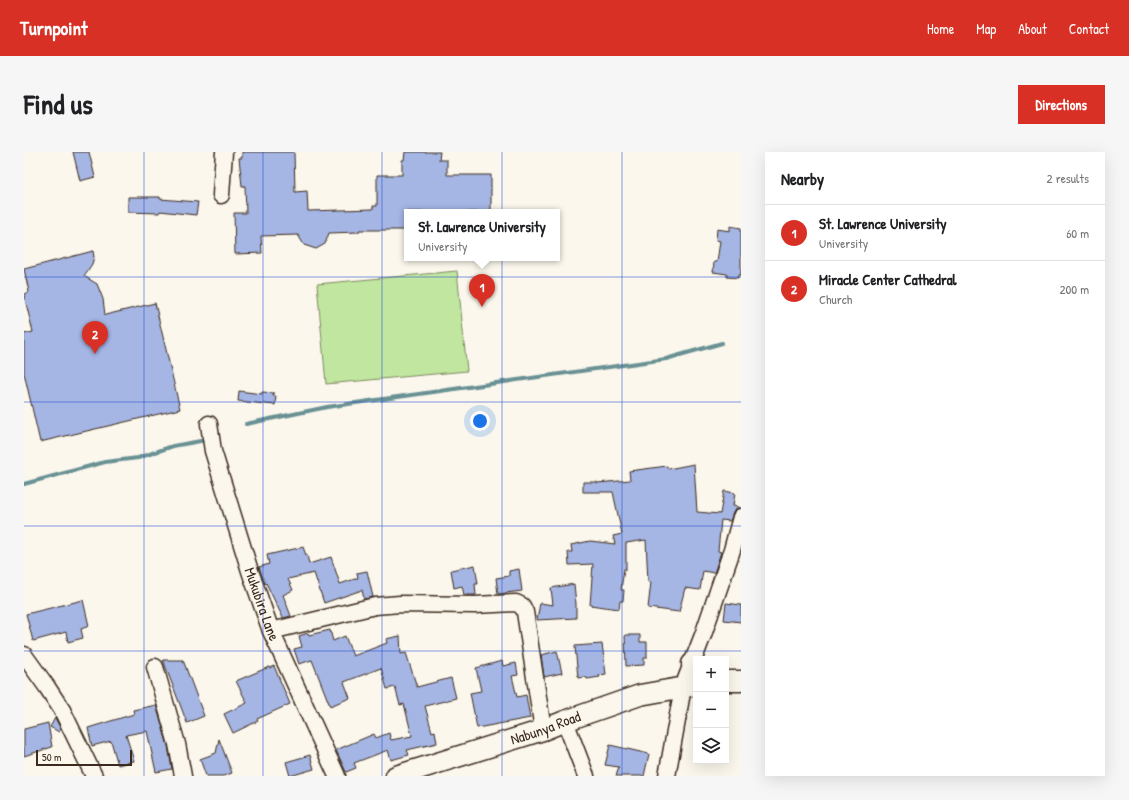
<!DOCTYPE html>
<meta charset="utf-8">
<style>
:root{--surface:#fff;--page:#f6f6f6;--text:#202124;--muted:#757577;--line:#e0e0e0;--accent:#d93025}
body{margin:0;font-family:"Patrick Hand",sans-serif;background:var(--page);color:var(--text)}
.controls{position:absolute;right:12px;bottom:12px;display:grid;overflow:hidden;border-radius:0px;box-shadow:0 4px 16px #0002}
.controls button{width:36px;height:36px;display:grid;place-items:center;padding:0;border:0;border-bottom:1px solid var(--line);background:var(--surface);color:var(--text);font:20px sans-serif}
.scale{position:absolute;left:12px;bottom:10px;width:96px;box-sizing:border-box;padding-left:4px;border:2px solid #3b2a1e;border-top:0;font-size:11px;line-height:14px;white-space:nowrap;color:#3b2a1e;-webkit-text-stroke:3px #fbf7ec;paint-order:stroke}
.you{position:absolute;left:456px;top:269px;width:14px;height:14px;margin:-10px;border:3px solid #fff;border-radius:50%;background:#1a73e8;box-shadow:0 0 0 6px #1a73e833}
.badge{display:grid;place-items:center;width:26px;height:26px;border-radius:50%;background:var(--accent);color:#fff;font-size:13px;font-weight:700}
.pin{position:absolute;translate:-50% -33px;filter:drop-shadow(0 1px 2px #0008)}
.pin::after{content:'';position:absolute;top:21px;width:14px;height:12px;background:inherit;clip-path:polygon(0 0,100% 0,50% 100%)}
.popup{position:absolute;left:380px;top:57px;width:156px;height:52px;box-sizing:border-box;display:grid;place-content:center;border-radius:0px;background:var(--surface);filter:drop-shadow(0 1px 3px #0005);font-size:13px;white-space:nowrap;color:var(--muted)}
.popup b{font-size:15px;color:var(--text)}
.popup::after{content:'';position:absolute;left:50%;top:100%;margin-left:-8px;border:8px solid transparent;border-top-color:var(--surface)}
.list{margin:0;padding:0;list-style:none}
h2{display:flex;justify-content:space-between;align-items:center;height:52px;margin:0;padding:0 16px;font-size:17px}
h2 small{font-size:13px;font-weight:400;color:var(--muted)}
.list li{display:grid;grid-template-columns:26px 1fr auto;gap:12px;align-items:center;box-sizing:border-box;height:56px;padding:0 16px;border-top:1px solid var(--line)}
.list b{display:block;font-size:15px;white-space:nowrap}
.list p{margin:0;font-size:13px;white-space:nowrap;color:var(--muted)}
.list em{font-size:13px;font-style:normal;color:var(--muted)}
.icon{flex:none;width:22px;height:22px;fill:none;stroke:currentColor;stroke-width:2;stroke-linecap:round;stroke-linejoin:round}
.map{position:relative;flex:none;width:717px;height:624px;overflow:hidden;border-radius:0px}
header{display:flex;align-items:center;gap:24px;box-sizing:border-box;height:56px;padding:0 20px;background:var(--accent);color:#fff}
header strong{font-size:19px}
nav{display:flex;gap:22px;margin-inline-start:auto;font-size:14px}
.intro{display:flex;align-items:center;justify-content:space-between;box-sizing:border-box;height:96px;padding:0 24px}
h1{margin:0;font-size:28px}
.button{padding:10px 18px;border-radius:0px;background:var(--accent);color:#fff;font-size:14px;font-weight:700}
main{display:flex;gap:24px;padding:0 24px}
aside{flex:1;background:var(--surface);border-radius:0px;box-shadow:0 4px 16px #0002}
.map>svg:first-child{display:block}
</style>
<header>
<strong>Turnpoint</strong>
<nav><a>Home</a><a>Map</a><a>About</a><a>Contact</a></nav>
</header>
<div class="intro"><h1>Find us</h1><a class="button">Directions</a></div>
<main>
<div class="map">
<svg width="717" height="624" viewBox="0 0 717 624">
<rect width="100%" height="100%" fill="#fbf7ec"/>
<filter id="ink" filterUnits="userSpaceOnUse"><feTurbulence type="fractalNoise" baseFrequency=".025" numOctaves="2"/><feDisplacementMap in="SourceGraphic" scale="8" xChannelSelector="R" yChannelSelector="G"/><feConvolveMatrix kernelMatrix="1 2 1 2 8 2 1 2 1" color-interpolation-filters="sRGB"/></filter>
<g filter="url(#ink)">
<path fill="#c0e6a0" stroke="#7e885f" d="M433,119l10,100 -141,13 -9,-100z"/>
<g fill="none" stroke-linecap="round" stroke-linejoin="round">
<g stroke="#699194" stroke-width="4">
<path d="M222,272l81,-17 339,-48 56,-16"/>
<path d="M0,332l81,-22 33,-4 35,-12 33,-6"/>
</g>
</g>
<g fill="#a5b5e4" stroke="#3b2a1e">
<path d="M49,0h16l6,25 -15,4z"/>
<path d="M218,0h52l1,40 12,-1 1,20 65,-2v-3h4v-31h25v-15h2l1,-8h35l-1,8h8v15h44v37h-84v18h-48v2l-30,1 -4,11 -9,5 -12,-4 -6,-10 -37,1 1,17 -27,1 -1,-41h12l-1,-27h-3l-3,-28h3z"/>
<path d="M104,45h32v2l38,3 -2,13 -36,-4 -1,2 -31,-1z"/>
<path d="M706,74l11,2v47h-3v3l-11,-1v-3l-14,-2 1,-10h3l3,-21 -4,-1 1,-11 13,2z"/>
<path d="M69,99l1,6 -2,7 -8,12 13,8 6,15 2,16 50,-12 25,106 -140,33 -16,-69v-39l9,-2 -9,-37v-1l5,-2 -5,-23z"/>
<path d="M215,239l23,3v-2l12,1 -1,3h3l-1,9 -37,-4z"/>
<path d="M670,312l3,48 23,2 4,-23 11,2 -2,13 6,1 -5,4 -4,10 -9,-1 -3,31 3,1 -7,21 -11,-2 -3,19 -15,-2 -6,24 -31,-4 3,-26h-3l-2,-42 -20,3v26h-2l-3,21h3l-1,11h-3l-1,8 -29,-4 3,-41 -24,1 -1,-13h4l-1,-7 19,-4 25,3 -2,-8 9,-2 -9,-42h-30v-10h14v1l33,-3 -1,-9 38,-5 1,3z"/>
<path d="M279,395l3,8h1l2,9 22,-7 9,27 18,-6 -1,-5 10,-2 6,26 -9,2 -2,-9 -38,13 -10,-30 -26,6 5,11 -10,5 8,21 -8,2 -17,-35 -1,1 -6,-17 10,-3 -2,-9z"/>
<path d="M451,413l3,19h-3l1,11h-12l-2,-9 -8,2 -3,-18z"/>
<path d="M495,417l3,22 -24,3 -2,-16 13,-2v-5z"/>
<path d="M550,432l2,20v14l-39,2 3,-17 13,2 -2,-17z"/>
<path d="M59,448l6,26 -8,3 2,9 -15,4 -2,-10 -33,9 -7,-27z"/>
<path d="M702,451l15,2v17l-17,-2z"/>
<path d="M306,478l3,11 12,-5 8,20 34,-13 -1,-4 14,-3 1,18 5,-1 11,34 34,-9 5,20 -31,8 7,26 3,-1 2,12 -30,7 2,5 -18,5 -3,-10 -34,13 2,5 -10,4 -10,-22 38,-16 2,4 13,-5 2,7 21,-4 -8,-32 -4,1 -5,-18 -8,2 -6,-21 -37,14 6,16 -20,8 -18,-46 -13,4 -5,-15 8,-2 -3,-11 9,-3 1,2z"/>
<path d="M601,483h15v7h7v16h-3v7l-18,1z"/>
<path d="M578,492l4,30 -7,1 1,2 -13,2 -1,-2 -8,1 -3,-32z"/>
<path d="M533,499l5,22 -18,4 -3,-22z"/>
<path d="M139,508h20l21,56 -17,7z"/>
<path d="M478,509l1,5 13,-3 2,12 -6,1 5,21 9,-2 4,23 -53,10 -7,-35 11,-2 -5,-23z"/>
<path d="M250,514l16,38 -33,15 1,2 -25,12 -9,-19 23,-11 -11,-22 33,-14v1z"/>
<path d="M132,553l12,41 4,23 -16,3 -9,-41 -21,4 8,26 -16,4 -7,-24 -19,5 -4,-18 46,-14 -1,-4z"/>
<path d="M31,566l6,11 -2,3 -9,-5z"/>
<path d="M24,571l4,24 -28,9v-27z"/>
<path d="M195,587l13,34 -9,3h-17l-6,-17 16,-6z"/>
<path d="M586,593l39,9 -5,22h-28l3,-9 -14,-2z"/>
<path d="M286,603l4,14 -24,7 -4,-14z"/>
</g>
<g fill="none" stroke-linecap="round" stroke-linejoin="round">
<g stroke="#3b2a1e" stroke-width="19">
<g id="minor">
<path d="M197,43l3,-43"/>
<path id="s1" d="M185,272l4,27 37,120 21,60 66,145"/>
<path d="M247,479l104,-25 25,-2 75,1 41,-2 6,3 3,6 18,118"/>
<path d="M0,503l23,32 15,23 32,66"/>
<path d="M131,515l22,77 6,32"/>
<path d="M541,569l21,55"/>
<path d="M643,624l16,-89 20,-52 29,-85 9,-33"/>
</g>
</g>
<g stroke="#3b2a1e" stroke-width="23">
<g id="major">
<path d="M668,512l4,3"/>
<path d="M702,529h15"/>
<path id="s2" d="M372,624l147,-46 22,-9 75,-26 56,-10"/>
</g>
</g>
<use href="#minor" stroke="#fbf7ec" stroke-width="16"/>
<use href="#major" stroke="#fbf7ec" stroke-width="20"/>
</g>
</g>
<path fill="none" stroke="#1d4ed8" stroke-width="1" stroke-opacity="0.55" d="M120,0v624M239,0v624M358,0v624M478,0v624M598,0v624M0,125h717M0,250h717M0,374h717M0,499h717"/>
<g text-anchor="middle" stroke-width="3" stroke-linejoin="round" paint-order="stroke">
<g font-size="15" fill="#3b2a1e" stroke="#fbf7ec">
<text dy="5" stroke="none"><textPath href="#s1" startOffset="188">Mukubira Lane</textPath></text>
<text dy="5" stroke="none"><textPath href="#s2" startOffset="157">Nabunya Road</textPath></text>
</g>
</g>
</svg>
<div class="controls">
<button>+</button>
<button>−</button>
<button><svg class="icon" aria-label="layers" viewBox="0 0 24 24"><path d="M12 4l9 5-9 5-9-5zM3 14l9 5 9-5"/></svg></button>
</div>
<div class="scale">50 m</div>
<div class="you"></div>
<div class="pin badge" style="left:458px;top:155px">1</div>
<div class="popup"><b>St. Lawrence University</b>University</div>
<div class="pin badge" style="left:71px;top:202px">2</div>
</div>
<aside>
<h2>Nearby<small>2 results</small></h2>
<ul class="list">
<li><span class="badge">1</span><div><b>St. Lawrence University</b><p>University</p></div><em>60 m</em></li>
<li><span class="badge">2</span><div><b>Miracle Center Cathedral</b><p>Church</p></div><em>200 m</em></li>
</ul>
</aside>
</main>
